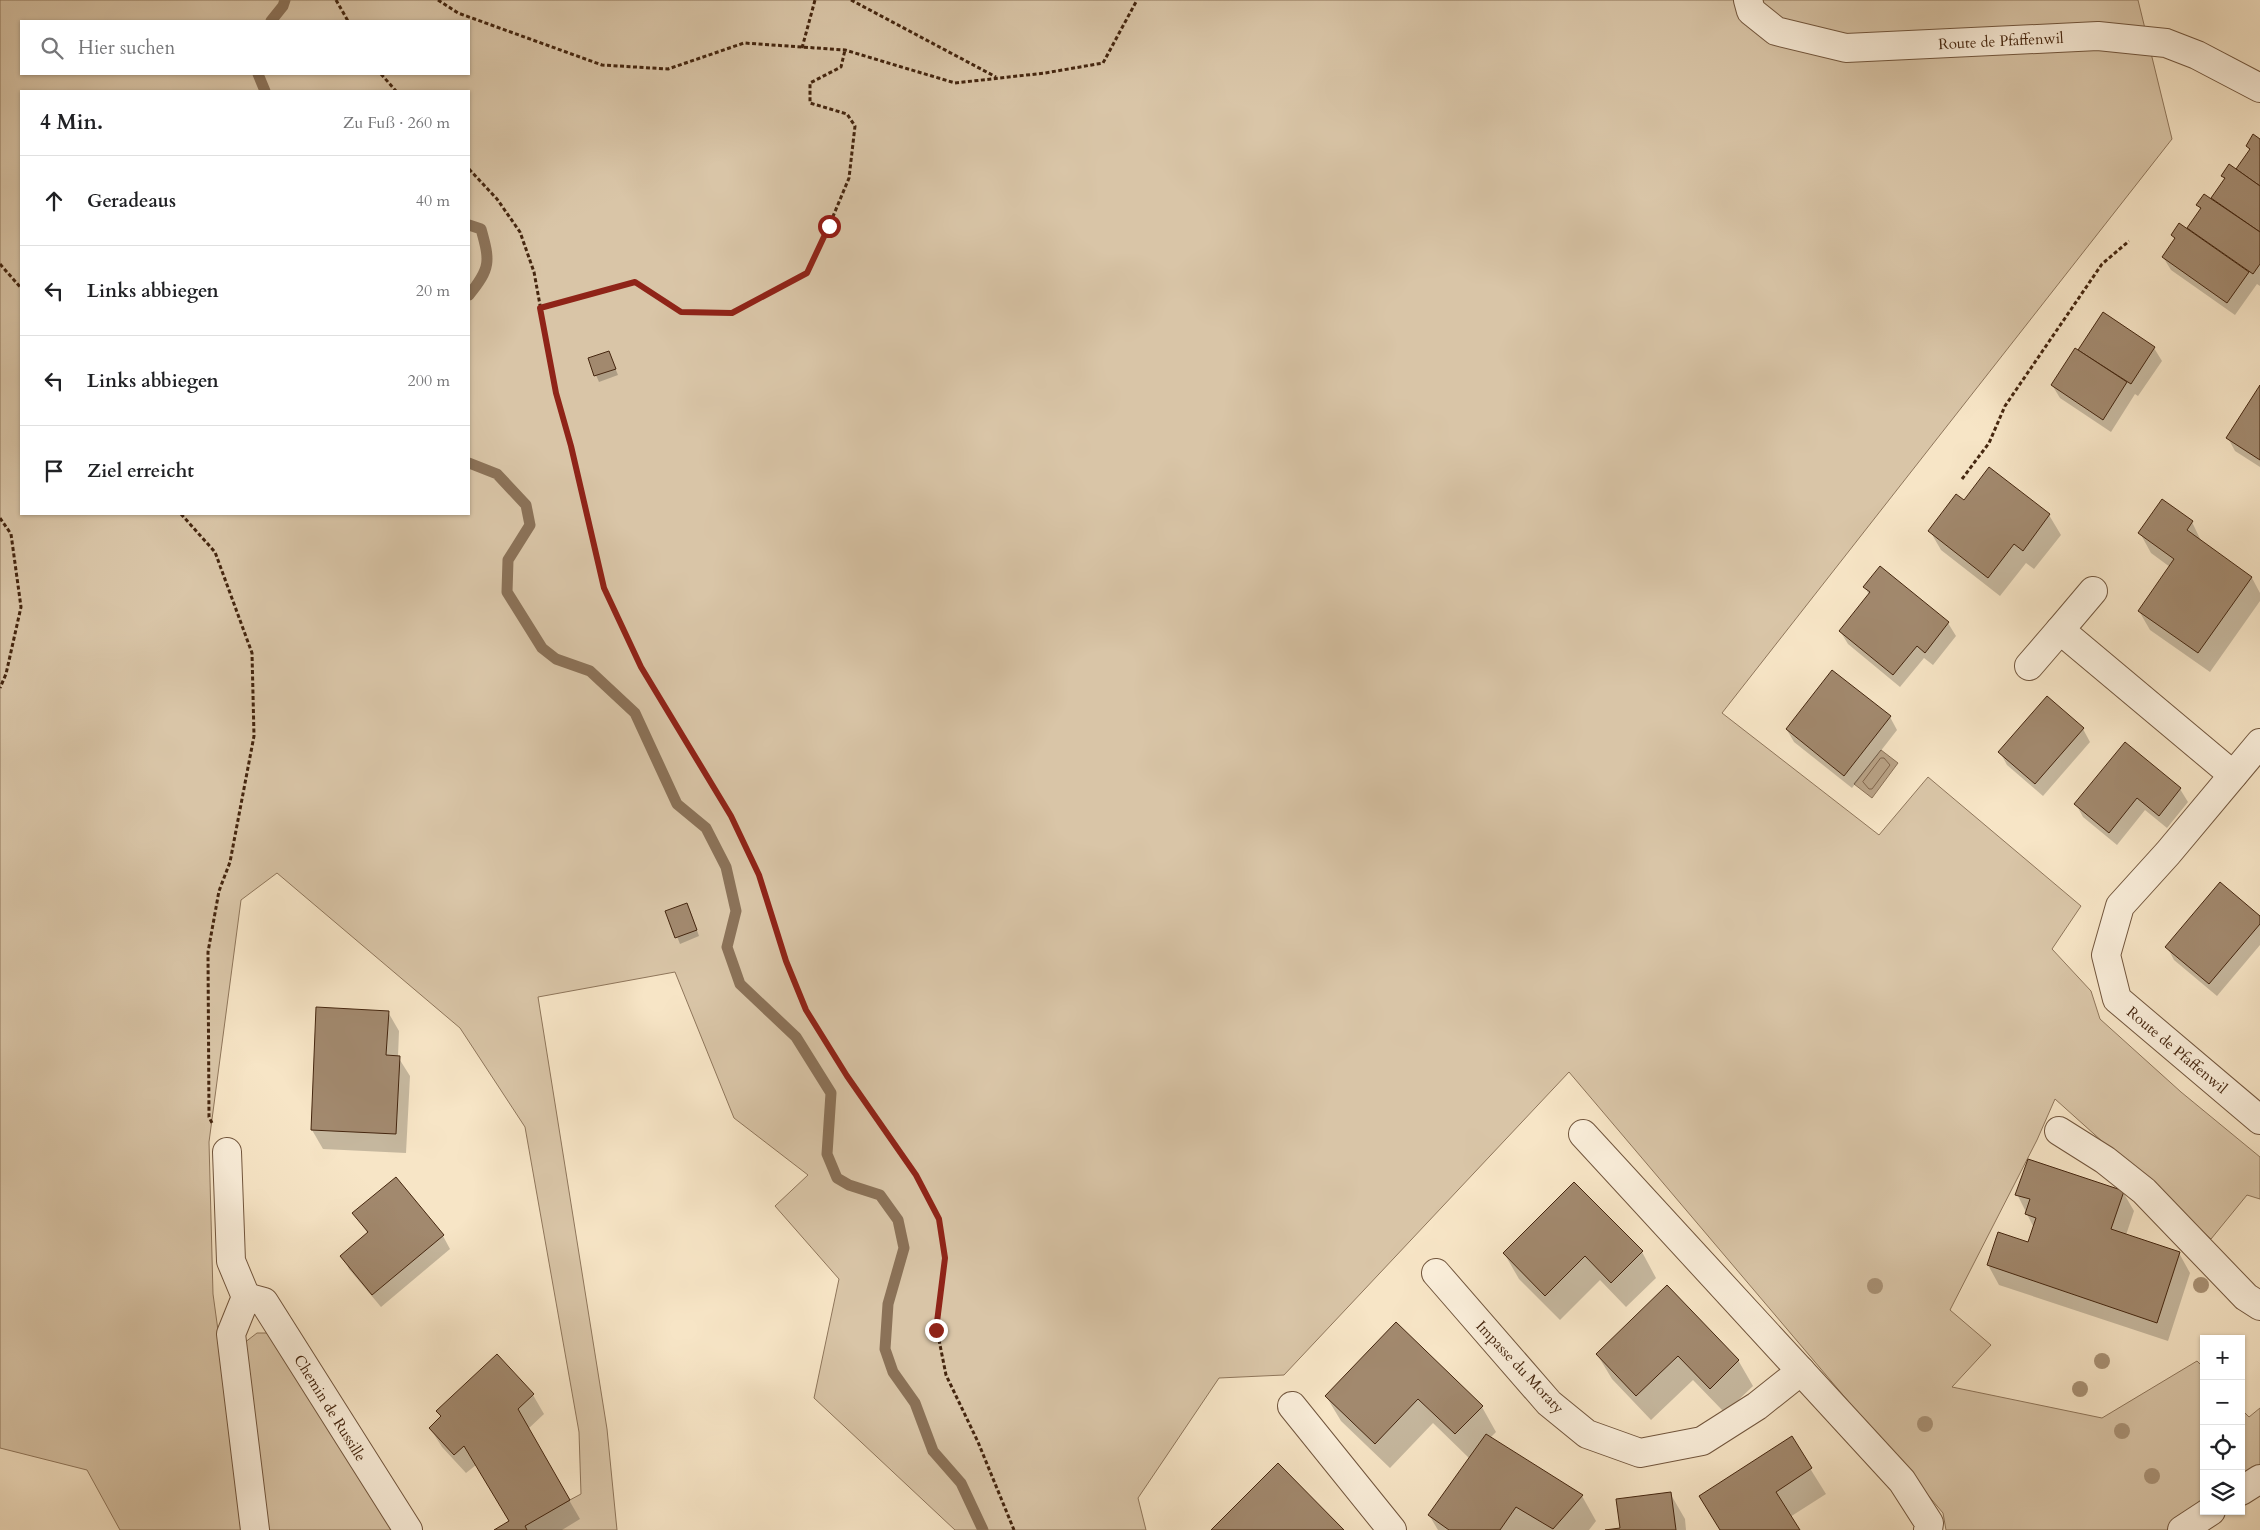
<!DOCTYPE html>
<html lang="de">
<meta charset="utf-8">
<style>
:root{--surface:#fff;--page:#f2f2f2;--text:#202124;--muted:#757577;--line:#e0e0e0}
body{margin:0;font-family:Cardo,serif;background:var(--page);color:var(--text)}
.controls{position:absolute;right:15px;bottom:15px;display:grid;overflow:hidden;border-radius:0px;box-shadow:0 1px 4px #0004}
.controls button{width:45px;height:45px;display:grid;place-items:center;padding:0;border:0;border-bottom:1px solid var(--line);background:var(--surface);color:var(--text);font:25px sans-serif}
.stop{position:absolute;width:15px;height:15px;margin:-11px;border:4px solid #8f2418;border-radius:50%;background:#fff}
.stop.end{background:#8f2418;border-color:#fff;box-shadow:0 1px 5px #0008}
.list{margin:0;padding:0;list-style:none}
h2{display:flex;justify-content:space-between;align-items:center;height:65px;margin:0;padding:0 20px;font-size:21px}
h2 small{font-size:16px;font-weight:400;color:var(--muted)}
.list li{display:grid;grid-template-columns:32px 1fr auto;gap:15px;align-items:center;box-sizing:border-box;height:90px;padding:0 20px;border-top:1px solid var(--line)}
.list b{display:block;font-size:19px;white-space:nowrap}
.list em{font-size:16px;font-style:normal;color:var(--muted)}
.icon{flex:none;width:28px;height:28px;fill:none;stroke:currentColor;stroke-width:2;stroke-linecap:round;stroke-linejoin:round}
.map{position:relative;flex:none;width:2260px;height:1530px;overflow:hidden}
.search{position:absolute;background:var(--surface);box-shadow:0 1px 4px #0004;left:20px;top:20px;width:450px;height:55px;display:flex;align-items:center;gap:12px;box-sizing:border-box;padding:0 18px;border-radius:0px;color:var(--muted);font-size:19px}
.panel{position:absolute;background:var(--surface);box-shadow:0 1px 4px #0004;left:20px;top:90px;width:450px;height:425px;border-radius:0px}
.map>svg:first-child{display:block}
</style>
<div class="map">
<svg width="2260" height="1530" viewBox="0 0 2260 1530">
<rect width="100%" height="100%" fill="#f7e5c6"/>
<filter id="stains"><feTurbulence type="fractalNoise" baseFrequency=".004" numOctaves="4"/><feColorMatrix values="0 0 0 0 .2 0 0 0 0 .09 0 0 0 0 .02 0 0 0 .5 -.17"/></filter>
<radialGradient id="worn" r=".72"><stop offset=".6" stop-color="#630" stop-opacity="0"/><stop offset="1" stop-color="#630" stop-opacity=".3"/></radialGradient>
<g fill="#d9c5a7" stroke="#8f765b" fill-rule="evenodd">
<path d="M0,0h2138l34,139 -450,574 157,122 49,-58 153,129 -29,43 39,42 9,28 81,73 79,65v42l-13,-4 -36,44 -156,-140 -18,41 -87,170 41,35 -39,42 150,31 95,-57 7,7v139l-34,23h-224l-3,-17 -374,-441 -285,303 -65,3 -81,120 8,32h-191l-141,-132 25,-119 -64,-73 33,-31 -74,-57 -59,-146 -137,25 69,432 10,101h-103l67,-36 -2,-62 -54,-305 -65,-99 -183,-155 -36,27 -32,242 4,152 11,80 20,-31 13,-10h11l125,197h-273l-33,-60 -87,-22zM21,21h448v53h-448zM21,91h448v423h-448z"/>
<path d="M2260,1408v62l-19,12v-73l8,8z"/>
</g>
<path fill="#baa488" stroke="#8b7258" d="M1881,750l17,13 -26,35 -18,-14z"/>
<g fill="#0003">
<path d="M2260,140v146l-3,-2 -22,31 -64,-45 -8,-13 12,-17 -3,-5 15,-5 14,-19 -3,-6 13,-5 14,-20 -3,-4 14,-5 14,-20 -3,-5z"/>
<path d="M2154,348l8,13 -24,35 -3,-2 -24,38 -51,-34 -8,-13 26,-33z"/>
<path d="M609,353l9,22 -19,7 -10,-23z"/>
<path d="M2260,387v80l-25,-16 -7,-13z"/>
<path d="M1989,469l60,46 12,20 -27,34 -8,-6 -26,33 -59,-46 -11,-19 34,-29z"/>
<path d="M2192,522l10,21 50,35 8,15v8l-50,71 -60,-42 -11,-19 31,-44 -19,-14 -11,-20z"/>
<path d="M1865,587l83,36 8,13 -23,29 -9,-7 -24,29 -52,-43 -8,-13 29,-36z"/>
<path d="M1832,672l58,45 7,13 -45,58 -58,-46 -7,-12z"/>
<path d="M2083,729l7,13 -47,54 -36,-31 -7,-13z"/>
<path d="M2125,744l55,45 8,13 -21,26 -22,-18 -28,35 -34,-28 -7,-13z"/>
<path d="M690,910l9,26 -19,8 -13,-32z"/>
<path d="M2260,918v27l-43,51 -43,-36 -7,-13z"/>
<path d="M388,1012l11,19 -1,26 12,19 -4,77 -83,-4 -11,-19z"/>
<path d="M396,1179l47,57 7,13 -69,58 -32,-38 -7,-13 26,-22 -14,-21z"/>
<path d="M2123,1192l11,19 -8,24 53,18 11,20 -22,68 -169,-56 -11,-20 11,-32 30,11 5,-16 -17,-34z"/>
<path d="M1642,1252l14,26 -30,29 -26,-27 -40,40 -41,-41 -15,-26z"/>
<path d="M1667,1287l71,73 15,26 -28,27 -32,-33 -42,40 -39,-41 -15,-25z"/>
<path d="M1396,1324l86,83 14,25 -6,6 92,58 14,25 -7,9h-151l-9,-15 41,-56 -37,-36 -43,45 -49,-47 -15,-25z"/>
<path d="M497,1356l36,39 11,19 -16,15 52,90 -18,11h-65l13,-8 -34,-57 -10,8 -24,-26 -12,-19 11,-10 -3,-7z"/>
<path d="M1791,1438l35,56 -36,23 9,13h-79l-20,-33z"/>
<path d="M1670,1493l15,26 1,11h-72l8,-1z"/>
</g>
<g fill="none" stroke-linecap="round" stroke-linejoin="round">
<path stroke="#80654c" stroke-width="1" d="M1881,758h3l6,7 -18,24h-3l-6,-7z"/>
<g stroke="#8b7258" stroke-width="11">
<path d="M271,21l12,-15 2,-6"/>
<path d="M258,74l7,17"/>
<path d="M469,225l12,4c9,32 10,39 -12,66"/>
<path d="M469,463l28,11 29,31 4,20 -22,35 -1,32 35,56 14,11 34,12 45,42 42,91 29,24 20,39 10,44 -9,36 13,37 56,53 35,56 -4,61 10,24 12,7 31,10 18,25 6,28 -16,56 -3,45 8,23 22,31 18,48 28,32 22,47"/>
</g>
</g>
<g fill="#a2896e" stroke="#45260f">
<path d="M2253,134l7,5v47l-24,-17 14,-20 -4,-3z"/>
<path d="M2229,164l31,22v46l-49,-34 14,-20 -4,-2z"/>
<path d="M2204,194l56,38v32l-7,10 -66,-46 14,-20 -5,-3z"/>
<path d="M2179,223l70,49 -22,31 -65,-46 13,-19 -4,-3z"/>
<path d="M2103,312l52,35 -24,37 -53,-34z"/>
<path d="M2075,348l52,34 -24,38 -52,-35z"/>
<path d="M609,351l7,18 -22,7 -6,-18z"/>
<path d="M2260,385v75l-34,-22z"/>
<path d="M1989,467l61,47 -27,37 -9,-7 -26,34 -60,-47 28,-37 8,6z"/>
<path d="M2162,499l31,22 -6,9 65,47 -54,76 -60,-42 36,-52 -36,-26z"/>
<path d="M1880,566l69,56 -24,31 -8,-7 -24,29 -54,-44 31,-39 -7,-5z"/>
<path d="M1832,670l59,46 -47,60 -58,-47z"/>
<path d="M2047,696l37,32 -49,56 -37,-32z"/>
<path d="M2125,742l56,46 -22,28 -22,-18 -28,35 -35,-29z"/>
<path d="M2220,882l40,34v8l-51,60 -44,-37z"/>
<path d="M687,903l10,27 -22,8 -10,-27z"/>
<path d="M316,1007l73,4 -3,44 14,1 -4,78 -85,-4z"/>
<path d="M2028,1159l96,32 -13,38 69,23 -23,71 -170,-58 11,-33 30,10 8,-24 -11,-4 5,-15 -15,-4z"/>
<path d="M396,1177l48,58 -72,60 -32,-39 28,-24 -16,-19z"/>
<path d="M1574,1182l69,69 -32,32 -26,-27 -40,40 -42,-43z"/>
<path d="M1667,1285l72,75 -29,29 -32,-33 -42,40 -40,-42z"/>
<path d="M1396,1322l87,84 -28,28 -37,-35 -43,45 -50,-48z"/>
<path d="M497,1354l37,40 -16,15 52,91 -45,26 2,4h-33l15,-9 -45,-75 -10,9 -25,-27 12,-12 -5,-5z"/>
<path d="M1486,1434l97,61 -30,34 -37,-22 -16,23h-51l-21,-15z"/>
<path d="M1792,1436l20,32 -36,24 24,38h-80l-21,-34z"/>
<path d="M1278,1463l66,67h-133z"/>
<path d="M1671,1492l5,38h-71l15,-2 -4,-29z"/>
</g>
<g fill="none" stroke-linecap="round" stroke-linejoin="round">
<g stroke="#72563d" stroke-width="30">
<g id="minor">
<path d="M1748,0l3,11 25,20 70,17 252,-12 68,7 31,12 63,33"/>
<path d="M2060,630l33,-39"/>
<path d="M2029,666l31,-36 173,145"/>
<path d="M2260,743l-92,110 -48,53 -14,49 11,44 143,121"/>
<path d="M2059,1131l46,29 39,31 102,106 14,9"/>
<path d="M1583,1134l319,347 27,42 -1,7"/>
<path d="M227,1152l4,109 15,36 -15,37 24,196"/>
<path d="M1436,1273l113,130 38,31 53,19 62,-12 55,-35 44,-35"/>
<path d="M246,1297l18,5 144,228"/>
<path d="M1292,1406l100,124"/>
<path d="M2241,1491l19,-12"/>
<path d="M2182,1530l29,-19"/>
</g>
</g>
<g stroke="#45260f" stroke-width="3" stroke-dasharray="4 2.5" stroke-linecap="butt">
<path d="M336,0l12,21"/>
<path d="M438,0l20,13 144,52 66,4 76,-26 101,7 110,33 90,-10 58,-10 34,-63"/>
<path d="M851,0l145,77"/>
<path d="M802,48l13,-48"/>
<path d="M381,74l15,17"/>
<path d="M469,169l28,30 23,33 14,40 22,121 15,53 33,142 37,79 90,149 28,59 28,86 19,49 41,66 69,99 23,44 6,39 -8,72 9,45 32,67 36,88"/>
<path d="M0,264l21,24"/>
<path d="M540,308l95,-26 46,30 51,1 75,-40 22,-47 20,-48 6,-52 -8,-12 -37,-11v-20l31,-16 4,-17"/>
<path d="M1962,479l27,-36 16,-37 97,-142 27,-23"/>
<path d="M181,514l34,38 37,101 2,83 -24,126 -11,29 -11,61 1,165 3,6"/>
<path d="M0,518l11,16 10,73 -15,67 -6,14"/>
</g>
<use href="#minor" stroke="#faeeda" stroke-width="28"/>
</g>
<g fill="#a99276">
<circle cx="2201" cy="1285" r="8"/>
<circle cx="1875" cy="1286" r="8"/>
<circle cx="2102" cy="1361" r="8"/>
<circle cx="2080" cy="1389" r="8"/>
<circle cx="1925" cy="1424" r="8"/>
<circle cx="2122" cy="1431" r="8"/>
<circle cx="2152" cy="1476" r="8"/>
</g>
<g fill="none" stroke-linecap="round" stroke-linejoin="round">
<path stroke="#8f2418" stroke-width="6" d="M829,226l-22,47 -75,40 -51,-1 -46,-30 -95,26 16,85 15,53 33,142 37,79 90,149 28,59 27,86 20,49 41,66 69,99 23,44 6,39 -9,72"/>
</g>
<g text-anchor="middle" stroke-width="4" stroke-linejoin="round" paint-order="stroke">
<g font-size="15" fill="#45260f" stroke="#faeeda">
<text transform="translate(2001 41) rotate(-3)" y="5">Route de Pfaffenwil</text>
<text transform="translate(2177 1050) rotate(40)" y="5">Route de Pfaffenwil</text>
<text transform="translate(1520 1367) rotate(47)" y="5">Impasse du Moraty</text>
<text transform="translate(330 1408) rotate(58)" y="5">Chemin de Russille</text>
</g>
</g>
<rect width="100%" height="100%" filter="url(#stains)"/>
<rect width="100%" height="100%" fill="url(#worn)"/>
</svg>
<div class="controls">
<button>+</button>
<button>−</button>
<button><svg class="icon" aria-label="locate" viewBox="0 0 24 24"><circle cx="12" cy="12" r="6"/><path d="M12 2v4M12 18v4M2 12h4M18 12h4"/></svg></button>
<button><svg class="icon" aria-label="layers" viewBox="0 0 24 24"><path d="M12 4l9 5-9 5-9-5zM3 14l9 5 9-5"/></svg></button>
</div>
<div class="stop" style="left:829px;top:226px"></div>
<div class="stop end" style="left:936px;top:1330px"></div>
<div class="search"><svg class="icon" aria-label="search" viewBox="0 0 24 24"><circle cx="10" cy="10" r="6"/><path d="M15 15l6 6"/></svg>Hier suchen</div>
<section class="panel">
<h2>4 Min.<small>Zu Fuß · 260 m</small></h2>
<ul class="list">
<li><svg class="icon" aria-label="ahead" viewBox="0 0 24 24"><path d="M12 20V5M6 11l6-6 6 6"/></svg><div><b>Geradeaus</b></div><em>40 m</em></li>
<li><svg class="icon" aria-label="left" viewBox="0 0 24 24"><path d="M17 20v-9H6M10 6l-5 5 5 5"/></svg><div><b>Links abbiegen</b></div><em>20 m</em></li>
<li><svg class="icon" aria-label="left" viewBox="0 0 24 24"><path d="M17 20v-9H6M10 6l-5 5 5 5"/></svg><div><b>Links abbiegen</b></div><em>200 m</em></li>
<li><svg class="icon" aria-label="arrive" viewBox="0 0 24 24"><path d="M6 21V4h12l-3 4 3 4H6"/></svg><div><b>Ziel erreicht</b></div></li>
</ul>
</section>
</div>
